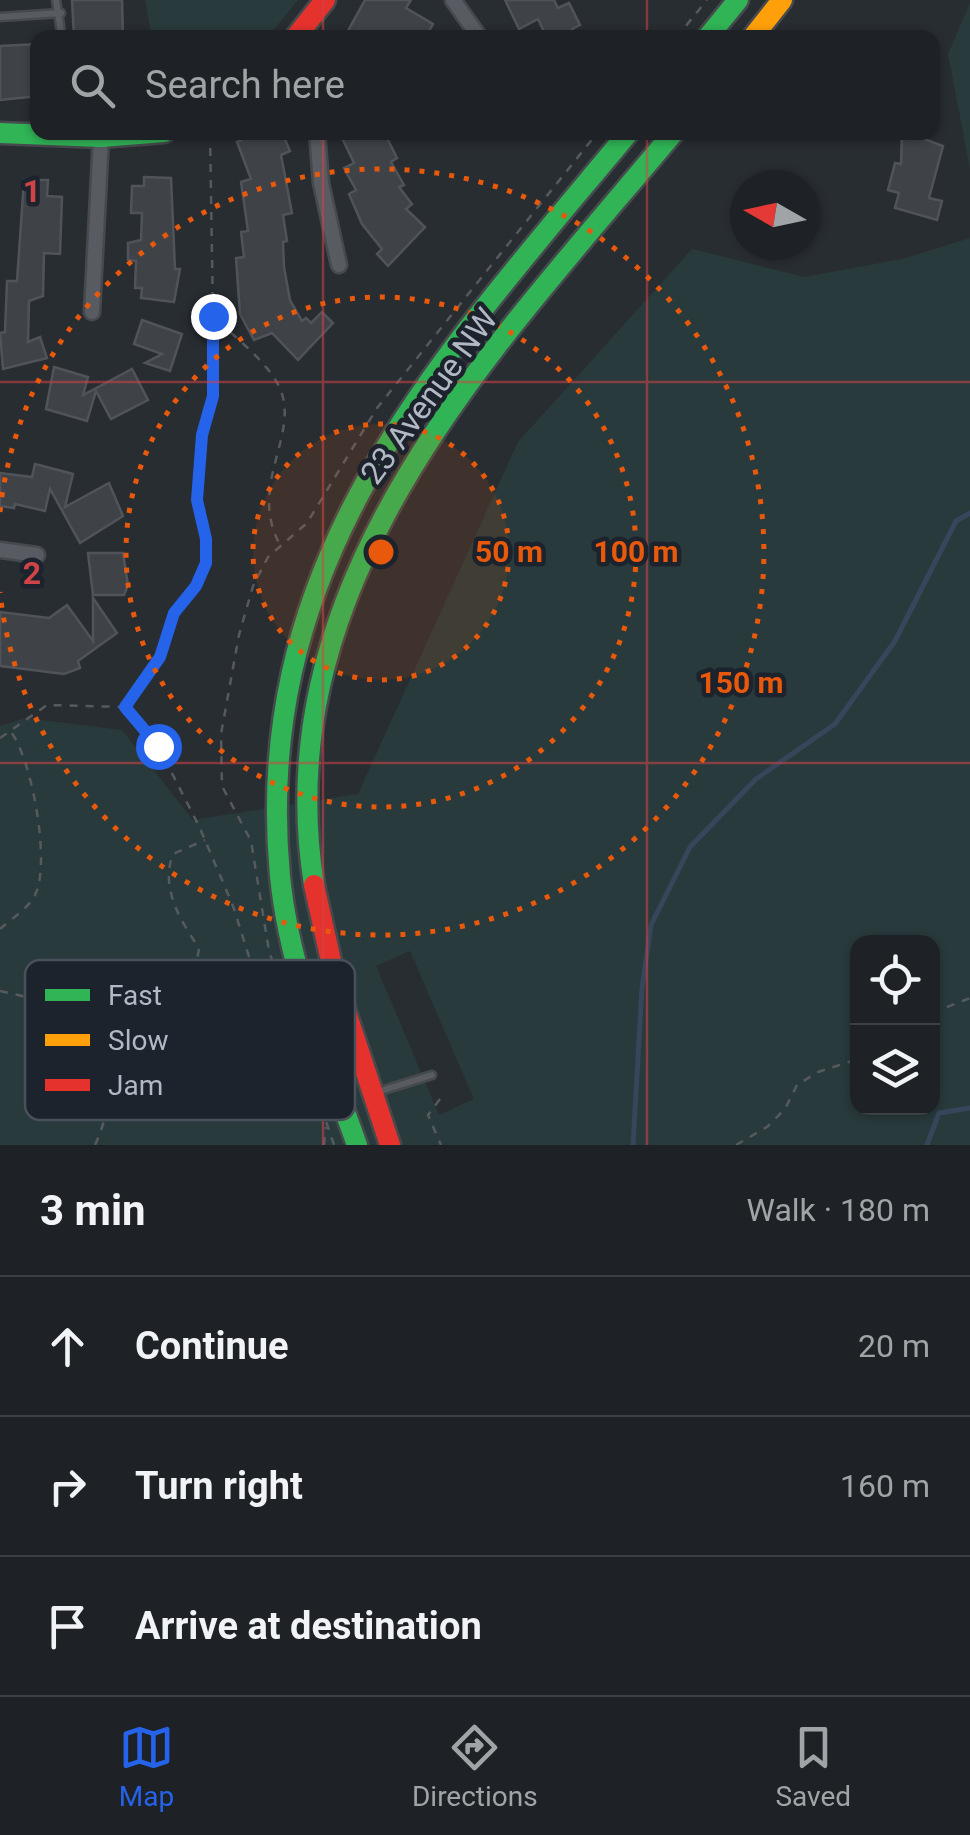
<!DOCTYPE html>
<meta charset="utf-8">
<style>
:root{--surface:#1e2226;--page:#262a2e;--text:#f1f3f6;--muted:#a1a4a7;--line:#3c3f43;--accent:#2563eb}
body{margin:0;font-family:Roboto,sans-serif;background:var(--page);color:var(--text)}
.controls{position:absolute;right:30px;bottom:30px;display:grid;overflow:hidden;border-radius:20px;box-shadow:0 2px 8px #0004}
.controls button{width:90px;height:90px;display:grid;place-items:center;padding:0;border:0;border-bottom:2px solid var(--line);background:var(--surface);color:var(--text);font:50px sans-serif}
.compass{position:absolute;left:730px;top:170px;width:90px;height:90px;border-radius:50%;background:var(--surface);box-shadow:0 2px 8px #0004;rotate:279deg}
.stop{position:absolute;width:30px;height:30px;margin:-22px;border:8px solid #2563eb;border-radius:50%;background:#fff}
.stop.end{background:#2563eb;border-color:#fff;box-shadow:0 2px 10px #0008}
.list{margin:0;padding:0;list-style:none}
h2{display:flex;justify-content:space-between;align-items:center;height:130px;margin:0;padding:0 40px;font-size:42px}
h2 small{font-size:32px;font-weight:400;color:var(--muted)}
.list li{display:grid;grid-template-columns:65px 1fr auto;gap:30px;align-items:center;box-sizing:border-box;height:140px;padding:0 40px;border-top:2px solid var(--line)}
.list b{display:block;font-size:38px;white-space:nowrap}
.list em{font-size:32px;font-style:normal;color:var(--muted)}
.icon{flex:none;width:55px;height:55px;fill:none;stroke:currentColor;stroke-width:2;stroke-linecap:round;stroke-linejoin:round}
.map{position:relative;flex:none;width:970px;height:1145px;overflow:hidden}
.search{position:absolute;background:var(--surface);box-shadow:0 2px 8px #0004;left:30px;right:30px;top:30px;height:110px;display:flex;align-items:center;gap:25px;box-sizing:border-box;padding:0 35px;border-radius:20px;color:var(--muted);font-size:38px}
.sheet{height:550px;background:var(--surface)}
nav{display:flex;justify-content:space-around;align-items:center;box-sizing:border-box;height:140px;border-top:2px solid var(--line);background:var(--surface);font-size:28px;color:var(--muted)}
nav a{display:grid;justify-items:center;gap:5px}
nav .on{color:var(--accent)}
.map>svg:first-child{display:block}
</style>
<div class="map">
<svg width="970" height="1145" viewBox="0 0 970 1145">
<rect width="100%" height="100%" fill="#282d32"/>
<g fill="#293a3c" fill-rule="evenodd">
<path d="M145,0h153l-30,37 -116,1z"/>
<path d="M970,3v166l-22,-115z"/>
<path d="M970,238v907h-970v-419l25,-8 97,12 71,90 165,-26 160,-352 174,-193 112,28 98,-18zM858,942h74v166h-74zM410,951l64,148 -35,16 -63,-149z"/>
</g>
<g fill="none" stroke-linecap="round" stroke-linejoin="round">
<g stroke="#38465b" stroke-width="5">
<path d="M633,1145l9,-157 9,-63 39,-78 66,-68 79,-55 60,-83 61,-120 14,-8"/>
<path d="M927,1145l12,-32 31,-5"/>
</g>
</g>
<g fill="#3f4348" stroke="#50545a" stroke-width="2.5">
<path d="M72,0h50l1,38h-49z"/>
<path d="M365,0h46l-5,8 27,16 -8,14h-81z"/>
<path d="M505,0h49l4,8 11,-5 11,22 -8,4 4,9h-20l-2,-6 -8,4 -8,-17 -19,10z"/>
<path d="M38,44v52l-38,4v-54z"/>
<path d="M258,132h24l8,19 -9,4 11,58 -9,2 4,26 -4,1 1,25 6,33 12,21 4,-3 5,5 11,-11 11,11 -35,37 -26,-27 -18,7 -14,-26 -4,-56 8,-1 -3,-25 7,-1 -7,-49 10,-3 -14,-37z"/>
<path d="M357,132h27l13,26 -6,4 13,23 -5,2 13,17 -6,5 19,18 -37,39 -11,-12 5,-5 -20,-25 -13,-30 7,-4 -12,-22 10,-5 -11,-23z"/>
<path d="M902,132h22v7l19,7 -14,52 13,3 -5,19 -42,-12 4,-15 -11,-3 7,-27 6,1z"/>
<path d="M144,177l27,1 4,91h5l-6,33 -33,-4 1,-10h-7l1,-27 -8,-1v-17l13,-3 1,-27h-11l1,-27h12z"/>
<path d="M24,180h24l-1,16 15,1 -2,57 -16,-1 -1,43 -14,5 -1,41 12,-5 7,21 -44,11 -3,-36 5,-1 2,-51h10z"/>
<path d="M142,320l40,14 -12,37 -25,-8 17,-9 -28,-10z"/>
<path d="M54,367l34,10 -5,18 49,-26 16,31 -37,19 -15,-28 -9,30 -41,-12z"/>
<path d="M35,464l38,10 -8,33 44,-24 14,33 -43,27 -30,-54 -5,22 -30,-7 -1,4 -14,-2v-33l32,4z"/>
<path d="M88,553h35l5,32 -4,10h-31z"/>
<path d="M93,598l24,35 -39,28 2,7 -16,6 -64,-8v-54l49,6 18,-13 26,36z"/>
</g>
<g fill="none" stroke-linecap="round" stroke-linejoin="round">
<g stroke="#46494d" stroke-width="11">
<g id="lane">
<path d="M56,0l6,38"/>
<path d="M0,17l61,-4"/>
<path d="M374,1093l58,-18"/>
</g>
</g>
<g stroke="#46494d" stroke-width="19">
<g id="street">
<path d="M453,0l27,38"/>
<path d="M317,132l4,51 18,82"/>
<path d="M92,312l9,-175"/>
<path d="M0,550l37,5"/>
</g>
</g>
<g stroke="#46494d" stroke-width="25">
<g id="fast">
<path d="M707,38l31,-38"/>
<path d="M0,133l101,4 63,-5"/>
<path d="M314,885c-49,-307 180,-537 360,-753"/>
<path d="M357,1145c-31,-87 -68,-177 -77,-269 -30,-319 161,-517 349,-744"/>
</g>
</g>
<g stroke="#46494d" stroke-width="25">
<path id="slow" d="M752,38l30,-38"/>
</g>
<g stroke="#46494d" stroke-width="25">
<g id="jam">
<path d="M295,38l30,-38"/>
<path d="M314,885l21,94 55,166"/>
</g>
</g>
<g stroke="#565a5f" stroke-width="2.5" stroke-dasharray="8 8" stroke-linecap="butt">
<path d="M676,38l31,-38"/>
<path d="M210,132l3,184c21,21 58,48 68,75 17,46 -32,94 -2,152"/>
<path d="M126,708l32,38 41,80 34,80 44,139 34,41"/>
<path d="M0,738l47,-33 78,2 35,-50 14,-44 22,-26 10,-24v-24l-9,-39 5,-65 11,-39v-80"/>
<path d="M0,929c10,-9 27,-20 34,-32 18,-30 -2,-138 -23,-165"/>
<path d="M0,991l92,21"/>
<path d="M932,1013l38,-15"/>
<path d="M440,1099l-12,16 13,30"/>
<path d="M95,1145c21,-46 18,-87 -2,-133l21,-21h27l32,14 19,-13 7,-44c-19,-28 -39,-60 -26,-94l32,-14"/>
<path d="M324,1145l2,-18"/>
<path d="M334,1145l-65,-194 -18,-110 -29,-55 -1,-52 18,-99 14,-49 15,-29 39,-34 70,-115 221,-276"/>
<path d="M736,1145l31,-18 18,-18 12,-24 21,-13 40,-13"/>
</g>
<use href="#lane" stroke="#585b61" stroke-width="6"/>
<use href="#street" stroke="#585b61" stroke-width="14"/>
<use href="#fast" stroke="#30b455" stroke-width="20"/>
<use href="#slow" stroke="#ff9f0a" stroke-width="20"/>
<use href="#jam" stroke="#e5322d" stroke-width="20"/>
</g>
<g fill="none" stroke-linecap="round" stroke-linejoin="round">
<path stroke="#2563eb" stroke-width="12" d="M158,746l-33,-39 35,-50 14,-44 22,-27 10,-23v-24l-9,-39 5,-65 11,-39v-80"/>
</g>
<path fill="none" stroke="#cf4547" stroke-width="2.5" stroke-opacity="0.55" d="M323,0v38M647,0v38M323,132v1013M647,132v1013M0,382h970M0,763h970"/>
<circle cx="381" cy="552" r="128" fill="#e8590c" fill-opacity=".12"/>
<g fill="none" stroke="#e8590c" stroke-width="5" stroke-dasharray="5 10">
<circle cx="381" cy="552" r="128"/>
<circle cx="381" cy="552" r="255"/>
<path d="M0 512A383 383 0 1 1 0 592"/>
</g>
<g text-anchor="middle" stroke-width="9" stroke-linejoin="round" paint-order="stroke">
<g font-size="32" fill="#b2b8c4" stroke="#1c232d">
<text transform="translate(429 396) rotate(-54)" y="11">23 Avenue NW</text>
</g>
</g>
<rect x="25" y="960" width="330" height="160" rx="15" fill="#1c232d" stroke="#49505a" stroke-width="2.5"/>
<rect x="45" y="989" width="45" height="12" fill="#30b455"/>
<rect x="45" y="1034" width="45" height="12" fill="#ff9f0a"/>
<rect x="45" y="1079" width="45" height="12" fill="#e5322d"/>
<g font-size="28" fill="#b2b8c4">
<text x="108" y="1005">Fast</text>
<text x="108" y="1050">Slow</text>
<text x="108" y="1095">Jam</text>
</g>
<g font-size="32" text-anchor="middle" font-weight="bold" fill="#cf4547" stroke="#1c232d" stroke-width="9" stroke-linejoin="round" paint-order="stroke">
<text x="32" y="202">1</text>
<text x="32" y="584">2</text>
</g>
<circle cx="381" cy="552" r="15" fill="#e8590c" stroke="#1c232d" stroke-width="5"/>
<g font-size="30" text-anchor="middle" font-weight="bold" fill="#e8590c" stroke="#1c232d" stroke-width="9" stroke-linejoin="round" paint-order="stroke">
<text x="509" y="562">50 m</text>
<text x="636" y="562">100 m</text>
<text x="741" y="693">150 m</text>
</g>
</svg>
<div class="controls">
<button><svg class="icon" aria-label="locate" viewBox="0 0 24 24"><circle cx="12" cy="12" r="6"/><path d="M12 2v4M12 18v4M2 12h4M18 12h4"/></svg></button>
<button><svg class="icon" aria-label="layers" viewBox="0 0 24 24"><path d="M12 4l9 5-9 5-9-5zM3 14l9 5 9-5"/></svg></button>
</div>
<svg class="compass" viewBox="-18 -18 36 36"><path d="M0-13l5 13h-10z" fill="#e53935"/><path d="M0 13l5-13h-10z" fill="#a1a4a7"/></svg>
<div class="stop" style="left:158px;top:746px"></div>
<div class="stop end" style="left:213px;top:316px"></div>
<div class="search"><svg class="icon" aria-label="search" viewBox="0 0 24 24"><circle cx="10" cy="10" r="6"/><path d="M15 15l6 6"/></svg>Search here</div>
</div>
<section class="sheet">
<h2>3 min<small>Walk · 180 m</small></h2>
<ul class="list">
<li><svg class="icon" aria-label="ahead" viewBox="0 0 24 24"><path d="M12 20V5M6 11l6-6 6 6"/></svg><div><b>Continue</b></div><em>20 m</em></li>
<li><svg class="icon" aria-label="right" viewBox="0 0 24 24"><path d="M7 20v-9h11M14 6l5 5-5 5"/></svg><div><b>Turn right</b></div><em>160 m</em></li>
<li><svg class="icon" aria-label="arrive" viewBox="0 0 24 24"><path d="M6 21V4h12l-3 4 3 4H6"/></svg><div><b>Arrive at destination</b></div></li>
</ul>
</section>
<nav>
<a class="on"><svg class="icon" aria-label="map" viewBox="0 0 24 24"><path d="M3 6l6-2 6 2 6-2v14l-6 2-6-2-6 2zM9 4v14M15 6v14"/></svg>Map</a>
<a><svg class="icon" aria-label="directions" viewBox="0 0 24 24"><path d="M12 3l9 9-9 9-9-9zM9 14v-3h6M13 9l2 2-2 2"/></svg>Directions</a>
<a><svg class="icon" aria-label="saved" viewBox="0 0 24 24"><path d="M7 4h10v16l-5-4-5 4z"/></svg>Saved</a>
</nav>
